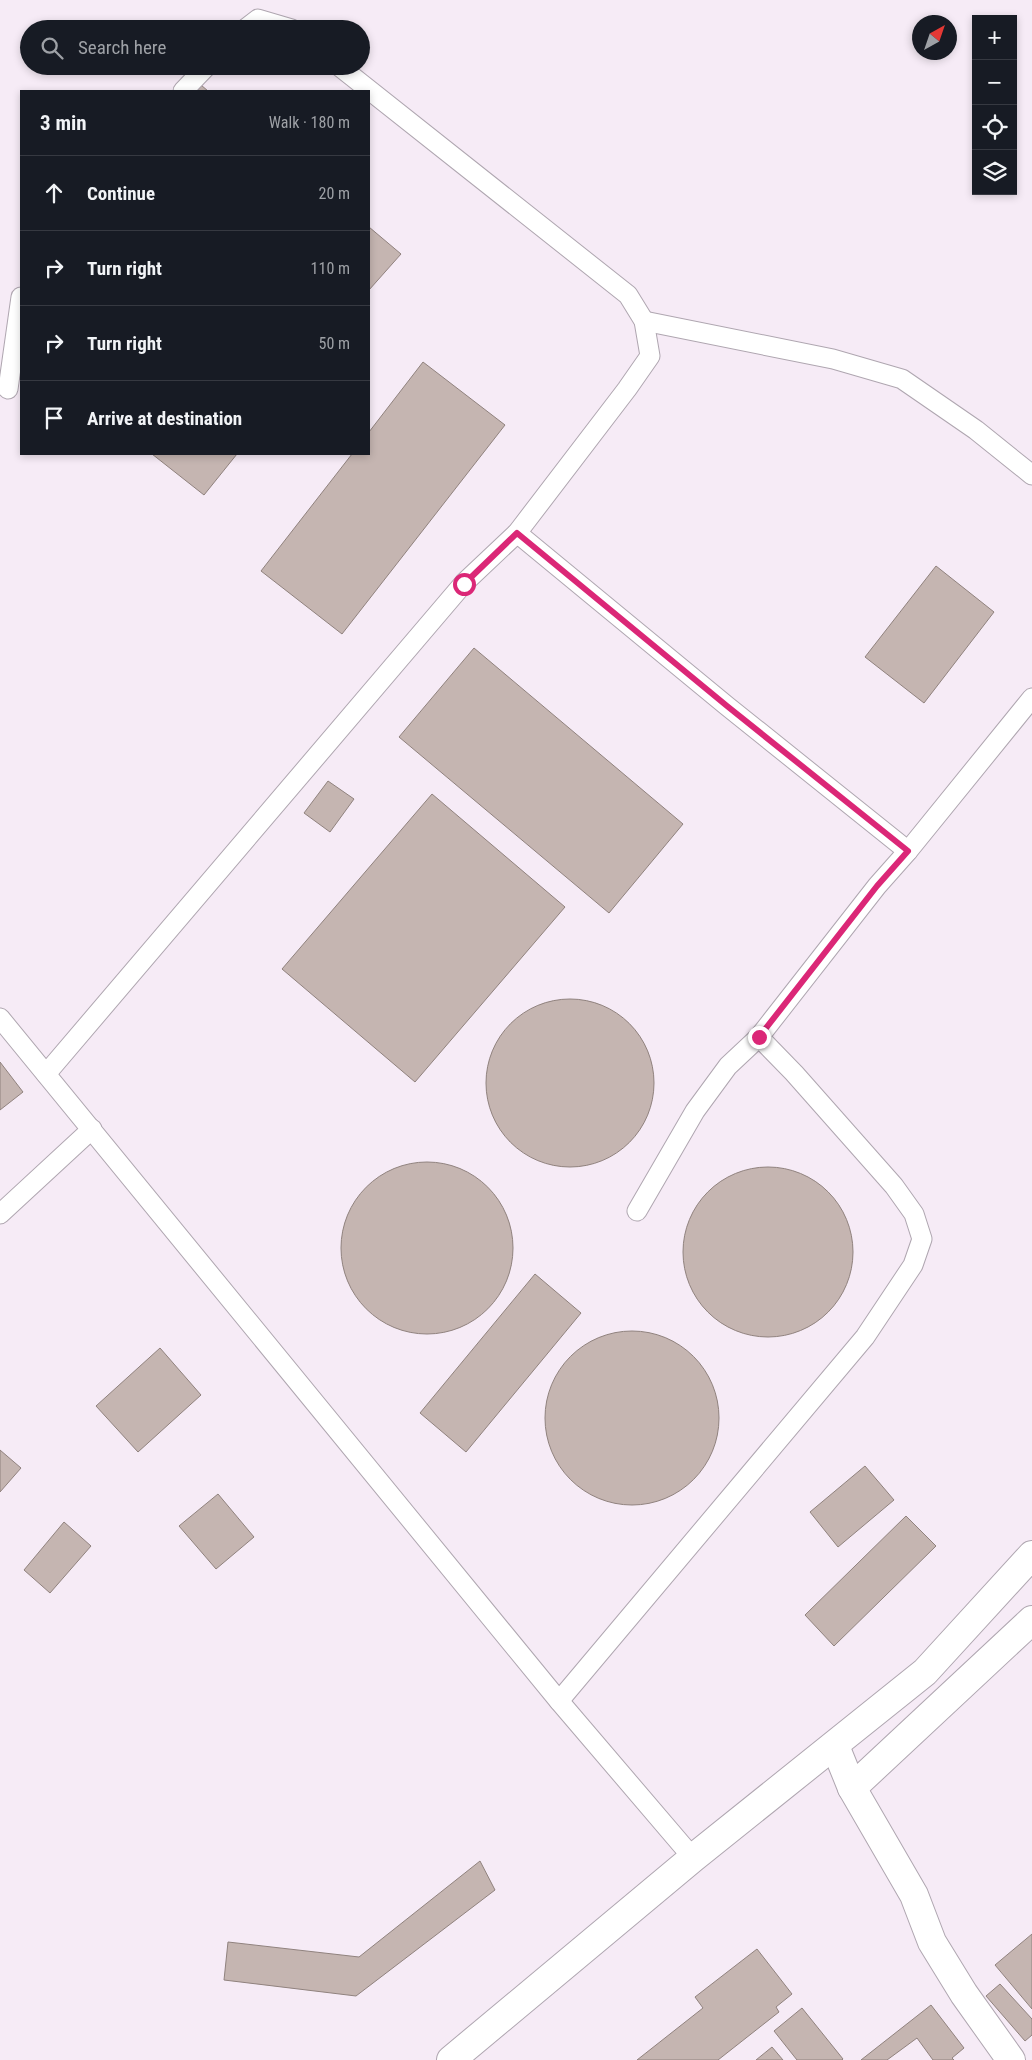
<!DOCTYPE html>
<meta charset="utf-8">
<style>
:root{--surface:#171b24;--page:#20242c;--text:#f1f3f6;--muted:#9ea1a6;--line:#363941}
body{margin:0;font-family:"Roboto Condensed",sans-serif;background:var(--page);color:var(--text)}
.controls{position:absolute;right:15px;top:15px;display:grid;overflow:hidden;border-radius:0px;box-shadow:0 2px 8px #0003}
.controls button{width:45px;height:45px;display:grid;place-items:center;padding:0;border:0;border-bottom:1px solid var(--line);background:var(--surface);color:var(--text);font:25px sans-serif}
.compass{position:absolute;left:912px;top:15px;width:45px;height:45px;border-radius:50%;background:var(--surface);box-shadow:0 2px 8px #0003;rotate:40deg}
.stop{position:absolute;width:15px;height:15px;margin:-11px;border:4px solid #db2777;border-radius:50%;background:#fff}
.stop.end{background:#db2777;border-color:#fff;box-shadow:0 1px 5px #0008}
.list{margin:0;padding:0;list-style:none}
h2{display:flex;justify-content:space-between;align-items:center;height:65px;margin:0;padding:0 20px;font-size:21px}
h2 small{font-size:16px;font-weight:400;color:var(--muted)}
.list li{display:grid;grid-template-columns:32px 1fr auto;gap:15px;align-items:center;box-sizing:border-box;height:75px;padding:0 20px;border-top:1px solid var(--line)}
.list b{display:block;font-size:19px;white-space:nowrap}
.list em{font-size:16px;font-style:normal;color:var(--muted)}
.icon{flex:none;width:28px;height:28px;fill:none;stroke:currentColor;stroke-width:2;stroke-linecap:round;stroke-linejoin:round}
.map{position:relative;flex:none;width:1032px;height:2060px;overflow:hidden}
.search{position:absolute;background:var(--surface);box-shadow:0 2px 8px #0003;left:20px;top:20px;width:350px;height:55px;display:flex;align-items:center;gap:12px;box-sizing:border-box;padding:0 18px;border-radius:28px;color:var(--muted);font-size:19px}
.panel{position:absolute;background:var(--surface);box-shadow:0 2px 8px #0003;left:20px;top:90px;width:350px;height:365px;border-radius:0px}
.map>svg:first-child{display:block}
</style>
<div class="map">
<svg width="1032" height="2060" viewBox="0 0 1032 2060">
<rect width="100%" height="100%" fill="#f6ebf6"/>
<g fill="#c5b5b1" stroke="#90827e">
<path d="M201,85l7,6h-12z"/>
<path d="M369,227l32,27 -32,36z"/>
<path d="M423,362l82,63 -163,209 -81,-63 91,-117h17v-22z"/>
<path d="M152,454h85l-33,41z"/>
<path d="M936,566l58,46 -70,91 -59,-46z"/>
<path d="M474,648l209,176 -74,89 -210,-176z"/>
<path d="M328,781l26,18 -24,33 -26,-19z"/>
<path d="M432,794l133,113 -150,175 -133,-113z"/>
<circle cx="570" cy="1083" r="84"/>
<path d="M0,1062l23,30 -23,18z"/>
<circle cx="427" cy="1248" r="86"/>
<circle cx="768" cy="1252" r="85"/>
<path d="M535,1274l46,39 -115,139 -46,-39z"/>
<circle cx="632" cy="1418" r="87"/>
<path d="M160,1348l41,47 -63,57 -42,-46z"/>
<path d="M0,1450l21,18 -21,24z"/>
<path d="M865,1466l29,34 -56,47 -28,-35z"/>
<path d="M218,1494l36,43 -38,32 -37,-43z"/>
<path d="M906,1516l30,30 -102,100 -29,-31z"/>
<path d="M64,1522l27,24 -41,47 -26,-23z"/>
<path d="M480,1861l15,29 -139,106 -132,-16 4,-38 131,15z"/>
<path d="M1032,1934v75l-37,-44z"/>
<path d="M757,1949l35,45 -16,13 3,5 -61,48h-81l66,-52 -8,-11z"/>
<path d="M1000,1984l32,35v16l-7,6 -39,-45z"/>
<path d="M931,2005l33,43 -12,10 2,2h-21l-16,-22 -30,22h-26z"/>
<path d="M802,2008l41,51 -1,1h-45l-23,-29z"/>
<path d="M772,2047l11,13h-27z"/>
</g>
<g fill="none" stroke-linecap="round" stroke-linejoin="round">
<g stroke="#afa6b0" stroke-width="21">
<g id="service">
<path d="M245,29l13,-10 34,10"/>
<path d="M183,91l24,-25"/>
<path d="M644,321l189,38 69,20 74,51 56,45"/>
<path d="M8,389l13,-92"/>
<path d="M517,533l210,173 181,145"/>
<path d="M0,1018l559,683 134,157"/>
<path d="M46,1074l418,-491 53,-50 110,-144 23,-33 -6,-35 -16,-26 -289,-229"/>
<path d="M637,1211l58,-100 33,-45 31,-29 118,-151 31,-35 124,-153"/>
<path d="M0,1214l92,-85"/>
<path d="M559,1701l306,-364 48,-72 9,-26 -8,-25 -20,-28 -100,-113 -35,-36"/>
</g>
</g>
<g stroke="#afa6b0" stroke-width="30">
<g id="minor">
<path d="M835,1746l17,42 62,107 18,47 32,52 47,66"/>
<path d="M852,1788l180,-168"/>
</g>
</g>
<g stroke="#afa6b0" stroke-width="30">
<path id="tertiary" d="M451,2060l242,-202 232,-186 107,-117"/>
</g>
<use href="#service" stroke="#fff" stroke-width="19"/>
<use href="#minor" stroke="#fff" stroke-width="28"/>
<use href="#tertiary" stroke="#fff" stroke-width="28"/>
</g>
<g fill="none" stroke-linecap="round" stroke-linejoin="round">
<path stroke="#db2777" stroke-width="6" d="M464,584l53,-51 210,173 181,145 -31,35 -118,151"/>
</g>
</svg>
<div class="controls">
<button>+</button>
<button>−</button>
<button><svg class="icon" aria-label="locate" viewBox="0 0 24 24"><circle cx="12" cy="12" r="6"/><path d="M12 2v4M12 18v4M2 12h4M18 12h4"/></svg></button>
<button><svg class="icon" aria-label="layers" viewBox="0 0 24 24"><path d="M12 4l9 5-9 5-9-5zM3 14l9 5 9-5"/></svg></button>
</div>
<svg class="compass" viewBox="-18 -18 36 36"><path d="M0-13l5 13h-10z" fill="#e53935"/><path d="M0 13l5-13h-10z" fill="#9ea1a6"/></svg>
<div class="stop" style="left:464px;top:584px"></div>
<div class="stop end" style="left:759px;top:1037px"></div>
<div class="search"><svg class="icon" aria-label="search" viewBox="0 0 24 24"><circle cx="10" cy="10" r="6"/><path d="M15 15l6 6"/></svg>Search here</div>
<section class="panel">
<h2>3 min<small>Walk · 180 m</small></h2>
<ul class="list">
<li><svg class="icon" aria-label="ahead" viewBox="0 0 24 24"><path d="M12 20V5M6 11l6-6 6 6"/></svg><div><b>Continue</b></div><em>20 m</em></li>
<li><svg class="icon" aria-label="right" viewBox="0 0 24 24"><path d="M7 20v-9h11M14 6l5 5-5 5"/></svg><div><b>Turn right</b></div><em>110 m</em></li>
<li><svg class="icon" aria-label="right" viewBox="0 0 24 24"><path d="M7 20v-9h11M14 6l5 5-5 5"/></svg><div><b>Turn right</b></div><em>50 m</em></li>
<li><svg class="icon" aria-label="arrive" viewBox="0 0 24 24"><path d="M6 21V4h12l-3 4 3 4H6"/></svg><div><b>Arrive at destination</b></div></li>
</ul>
</section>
</div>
